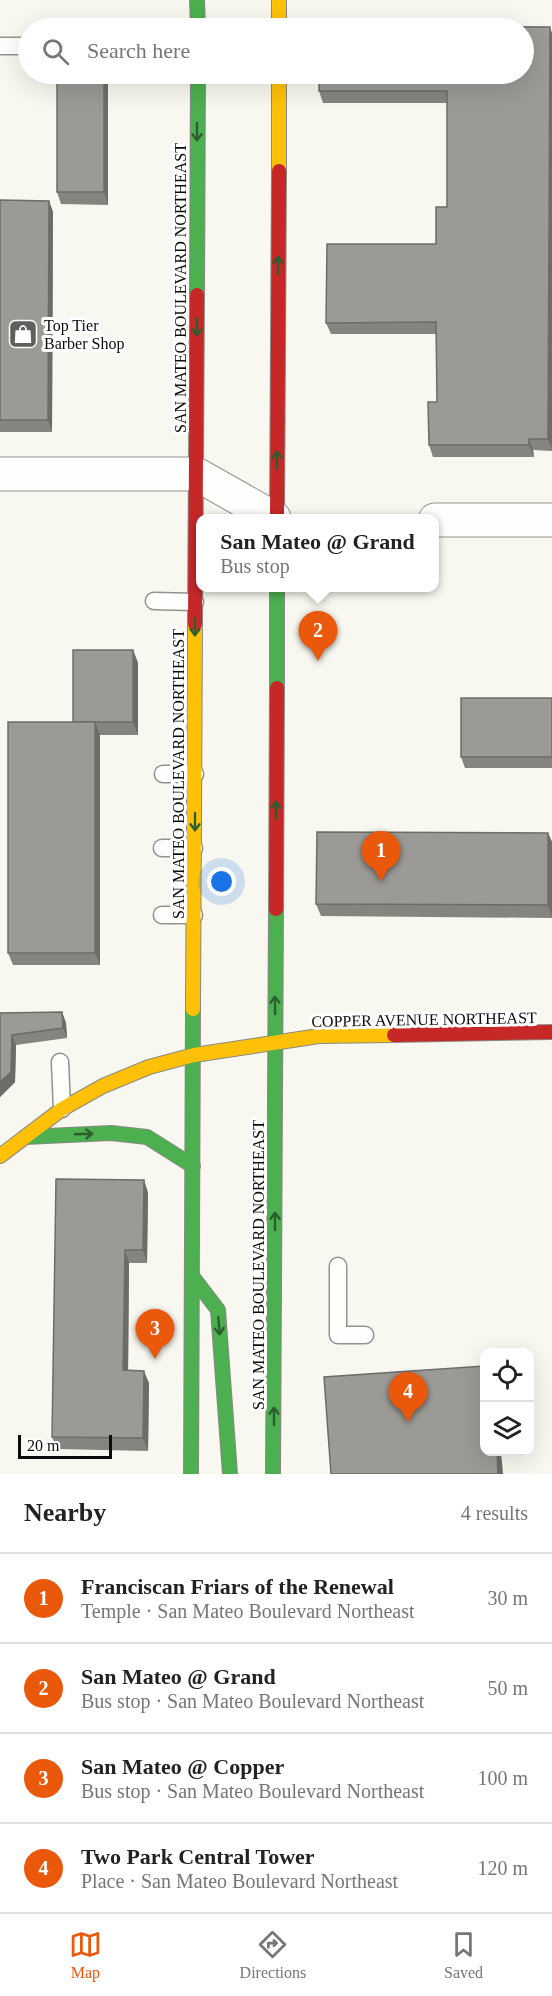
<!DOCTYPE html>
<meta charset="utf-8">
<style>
:root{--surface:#fff;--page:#f6f6f6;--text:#222;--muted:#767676;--line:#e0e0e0;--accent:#ea580c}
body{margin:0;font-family:"Times New Roman",serif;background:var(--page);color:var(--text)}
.controls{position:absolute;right:18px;bottom:18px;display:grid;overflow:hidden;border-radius:12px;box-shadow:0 6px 24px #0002}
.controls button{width:54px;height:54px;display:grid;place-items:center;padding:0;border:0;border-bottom:2px solid var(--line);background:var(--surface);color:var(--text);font:30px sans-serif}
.scale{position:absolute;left:18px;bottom:15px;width:94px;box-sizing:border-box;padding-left:6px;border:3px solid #0c0c0c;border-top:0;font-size:16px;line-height:21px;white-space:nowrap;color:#0c0c0c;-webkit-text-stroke:4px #fff;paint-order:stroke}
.you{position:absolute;left:222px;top:882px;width:21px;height:21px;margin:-15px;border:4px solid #fff;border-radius:50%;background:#1a73e8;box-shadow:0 0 0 9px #1a73e833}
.badge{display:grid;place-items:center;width:39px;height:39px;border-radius:50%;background:var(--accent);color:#fff;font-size:20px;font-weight:700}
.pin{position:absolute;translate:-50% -50px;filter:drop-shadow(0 2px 3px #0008)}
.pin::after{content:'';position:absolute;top:32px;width:21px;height:18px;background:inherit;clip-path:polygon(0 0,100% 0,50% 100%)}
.popup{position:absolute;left:196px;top:514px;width:243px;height:78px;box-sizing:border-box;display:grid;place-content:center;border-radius:12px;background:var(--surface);filter:drop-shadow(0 2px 4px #0005);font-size:20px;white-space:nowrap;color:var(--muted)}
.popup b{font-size:22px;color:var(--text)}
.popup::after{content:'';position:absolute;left:50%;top:100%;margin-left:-12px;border:12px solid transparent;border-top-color:var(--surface)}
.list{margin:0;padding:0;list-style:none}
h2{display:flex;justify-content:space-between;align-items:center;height:78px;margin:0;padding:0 24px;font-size:26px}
h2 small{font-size:20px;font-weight:400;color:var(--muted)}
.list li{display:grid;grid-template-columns:39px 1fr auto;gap:18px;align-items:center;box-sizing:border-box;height:90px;padding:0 24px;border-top:2px solid var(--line)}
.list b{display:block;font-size:22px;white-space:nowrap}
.list p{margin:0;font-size:20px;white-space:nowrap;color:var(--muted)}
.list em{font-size:20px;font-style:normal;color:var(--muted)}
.icon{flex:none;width:33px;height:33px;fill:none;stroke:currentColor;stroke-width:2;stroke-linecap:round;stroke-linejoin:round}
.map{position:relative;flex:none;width:552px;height:1474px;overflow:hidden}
.search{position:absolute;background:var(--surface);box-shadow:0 6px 24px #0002;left:18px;right:18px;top:18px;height:66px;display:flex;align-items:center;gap:15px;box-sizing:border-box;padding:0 21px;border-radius:33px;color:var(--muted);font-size:22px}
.sheet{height:438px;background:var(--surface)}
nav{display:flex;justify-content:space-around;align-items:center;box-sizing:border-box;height:84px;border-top:2px solid var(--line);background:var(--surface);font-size:16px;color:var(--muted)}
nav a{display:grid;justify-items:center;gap:3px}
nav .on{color:var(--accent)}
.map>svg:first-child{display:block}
</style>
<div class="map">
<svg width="552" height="1474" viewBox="0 0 552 1474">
<rect width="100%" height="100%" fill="#f9f8f0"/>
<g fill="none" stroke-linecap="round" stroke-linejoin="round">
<g stroke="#93928f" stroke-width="19">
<g id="lane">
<path d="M0,46h28"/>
<path d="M154,601l41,1"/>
<path d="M163,774h32"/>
<path d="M162,848h32"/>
<path d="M162,915h32"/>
<path d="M60,1062l2,47"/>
<path d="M338,1266v69h27"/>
</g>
</g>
<g stroke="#93928f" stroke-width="35">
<g id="street">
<path d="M0,474h196l78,44"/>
<path d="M435,520h117"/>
</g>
</g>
<g stroke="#898985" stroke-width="16">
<g id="fast">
<path d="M197,0l1,28"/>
<path d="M197,295l1,-221"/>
<path d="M277,688v-100"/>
<path d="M25,1137l86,-4 36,4 46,29"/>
<path d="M192,1276l26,34 12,164"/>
<path d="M191,1474l2,-465"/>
<path d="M273,1474l3,-565"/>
</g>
</g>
<g stroke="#898985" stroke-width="16">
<g id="slow">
<path d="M279,0v28"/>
<path d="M279,171v-97"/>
<path d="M193,1009l2,-385"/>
<path d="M0,1156l62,-47 41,-23 46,-19 45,-12 125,-19 75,-1"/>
</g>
</g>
<g stroke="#898985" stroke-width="16">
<g id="jam">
<path d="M277,518l2,-347"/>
<path d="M195,624l2,-329"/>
<path d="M276,909l1,-221"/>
<path d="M394,1035l158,-3"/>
</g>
</g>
<use href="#lane" stroke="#fefefd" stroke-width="16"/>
<use href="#street" stroke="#fefefd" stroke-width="33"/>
<use href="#fast" stroke="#4caf50" stroke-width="14"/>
<use href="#slow" stroke="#ffc107" stroke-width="14"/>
<use href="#jam" stroke="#c62828" stroke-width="14"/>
</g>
<g fill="#868481">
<path d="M552,33v418l-19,-1 1,7h-101l-4,-12 8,-43 -1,-68h-105l-5,-11 110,-79 11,-37v-104h-124l-4,-12z"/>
<path d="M57,74h51v131l-47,-1 -4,-12z"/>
<path d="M0,200l49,1 4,11 -1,220h-52z"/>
<path d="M133,650l5,13v72h-38v230h-87l-5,-12 66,-231z"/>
<path d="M552,698v70h-87l-4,-11z"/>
<path d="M548,833l4,9v76l-231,-2 -5,-12z"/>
<path d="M62,1012l4,11 1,15 -51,7 -1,37 -15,15v-84z"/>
<path d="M144,1180l4,13 -1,70h-18l-1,107 21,13 -1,68 -91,-2 -5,-12z"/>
</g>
<g fill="#6d6c69">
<path d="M550,27l2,6v416l-4,-10z"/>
<path d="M104,74h4v131l-4,-13z"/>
<path d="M49,201l4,11 -1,220 -4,-12z"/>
<path d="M529,439l4,11 1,7 -5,-12z"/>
<path d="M133,650l5,13v72l-5,-13z"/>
<path d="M95,722l5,13v230l-5,-12z"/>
<path d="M548,833l4,9v75l-4,-12z"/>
<path d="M62,1012l4,11 1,15 -4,-10z"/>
<path d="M12,1035l4,10 -1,37 -15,15v-15z"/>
<path d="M144,1180l4,13 -1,70 -4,-13z"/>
<path d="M125,1250l4,13 -1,120 -5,-13z"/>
<path d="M144,1371l5,12 -1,68 -5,-13z"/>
<path d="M497,1452h4l2,22h-5z"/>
</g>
<g fill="#9c9a96" stroke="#6d6c69" stroke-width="1.5">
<path d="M319,26l231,1 -2,412h-19v6h-100l-1,-43h9l-1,-80 -110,1 1,-79h109v-37h11v-116h-128v-17h205v-46h-205z"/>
<rect x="57" y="74" width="47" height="118"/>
<path d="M0,200l49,1 -1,219h-48z"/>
<rect x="73" y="650" width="60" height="72"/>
<rect x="461" y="698" width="91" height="59"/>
<rect x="8" y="722" width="87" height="231"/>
<path d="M317,832l231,1v72l-232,-1z"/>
<path d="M62,1012l1,16 -51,7 -1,37 -11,10v-69z"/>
<path d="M56,1179l88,1 -1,70h-18l-2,120 21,1 -1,67 -91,-1z"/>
<path d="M484,1366v86h13l1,22h-167l-7,-97z"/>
</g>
<defs><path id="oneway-shaft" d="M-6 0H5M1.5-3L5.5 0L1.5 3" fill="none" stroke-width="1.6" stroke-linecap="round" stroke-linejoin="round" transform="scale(1.5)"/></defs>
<g stroke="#2c5e2e">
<use href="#oneway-shaft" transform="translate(197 132) rotate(90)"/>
<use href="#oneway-shaft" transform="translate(278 265) rotate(-90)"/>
<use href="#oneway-shaft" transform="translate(197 327) rotate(90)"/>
<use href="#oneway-shaft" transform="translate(277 460) rotate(-90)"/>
<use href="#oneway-shaft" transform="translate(195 627) rotate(90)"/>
<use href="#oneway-shaft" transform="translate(276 810) rotate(-90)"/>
<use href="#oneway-shaft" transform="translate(195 822) rotate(90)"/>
<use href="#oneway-shaft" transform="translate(275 1005) rotate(-91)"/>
<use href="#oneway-shaft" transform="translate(84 1134) rotate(-2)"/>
<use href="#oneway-shaft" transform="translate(275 1221) rotate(-90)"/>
<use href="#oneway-shaft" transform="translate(219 1326) rotate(85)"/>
<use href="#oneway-shaft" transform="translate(274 1416) rotate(-90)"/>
</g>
<defs>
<g id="shop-square" transform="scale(1.5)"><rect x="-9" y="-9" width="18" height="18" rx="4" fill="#5f5f5c" stroke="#fff"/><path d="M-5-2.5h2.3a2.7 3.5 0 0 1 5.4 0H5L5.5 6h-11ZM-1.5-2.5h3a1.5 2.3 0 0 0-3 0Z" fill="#fff"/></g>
</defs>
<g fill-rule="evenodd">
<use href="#shop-square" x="23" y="334"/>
</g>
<g text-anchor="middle" stroke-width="6" stroke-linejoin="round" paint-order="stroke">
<g font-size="16" fill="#0c0c0c" stroke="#fff">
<text transform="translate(180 288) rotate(-90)" y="6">SAN MATEO BOULEVARD NORTHEAST</text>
<text transform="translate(178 774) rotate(-90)" y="6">SAN MATEO BOULEVARD NORTHEAST</text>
<text transform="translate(424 1019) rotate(-1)" y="6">COPPER AVENUE NORTHEAST</text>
<text transform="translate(258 1265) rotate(-90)" y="6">SAN MATEO BOULEVARD NORTHEAST</text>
</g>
<g font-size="16" fill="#0c0c0c" stroke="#fff" text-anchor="start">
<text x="44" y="331">Top Tier<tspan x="44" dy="18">Barber Shop</tspan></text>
</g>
</g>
</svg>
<div class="controls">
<button><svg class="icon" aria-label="locate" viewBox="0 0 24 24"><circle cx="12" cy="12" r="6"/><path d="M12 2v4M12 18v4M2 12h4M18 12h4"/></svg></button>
<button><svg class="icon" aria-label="layers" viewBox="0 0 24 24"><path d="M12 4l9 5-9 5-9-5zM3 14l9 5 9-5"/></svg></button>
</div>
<div class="scale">20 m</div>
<div class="you"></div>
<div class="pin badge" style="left:381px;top:881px">1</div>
<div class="pin badge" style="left:318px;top:661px">2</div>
<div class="popup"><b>San Mateo @ Grand</b>Bus stop</div>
<div class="pin badge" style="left:155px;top:1359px">3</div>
<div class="pin badge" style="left:408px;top:1422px">4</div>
<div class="search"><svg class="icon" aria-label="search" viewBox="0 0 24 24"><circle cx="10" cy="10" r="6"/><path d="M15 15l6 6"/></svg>Search here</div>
</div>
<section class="sheet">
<h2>Nearby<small>4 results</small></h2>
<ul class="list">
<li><span class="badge">1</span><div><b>Franciscan Friars of the Renewal</b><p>Temple · San Mateo Boulevard Northeast</p></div><em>30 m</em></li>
<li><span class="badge">2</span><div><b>San Mateo @ Grand</b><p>Bus stop · San Mateo Boulevard Northeast</p></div><em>50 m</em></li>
<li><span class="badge">3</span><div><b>San Mateo @ Copper</b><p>Bus stop · San Mateo Boulevard Northeast</p></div><em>100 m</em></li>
<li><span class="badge">4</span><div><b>Two Park Central Tower</b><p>Place · San Mateo Boulevard Northeast</p></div><em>120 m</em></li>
</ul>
</section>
<nav>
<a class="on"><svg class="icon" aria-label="map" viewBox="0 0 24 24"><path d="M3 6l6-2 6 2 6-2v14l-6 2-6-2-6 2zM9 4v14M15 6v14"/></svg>Map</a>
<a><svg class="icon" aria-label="directions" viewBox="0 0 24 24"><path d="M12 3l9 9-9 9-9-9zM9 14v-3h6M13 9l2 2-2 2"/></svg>Directions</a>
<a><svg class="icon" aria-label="saved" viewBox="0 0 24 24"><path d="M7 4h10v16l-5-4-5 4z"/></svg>Saved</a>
</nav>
